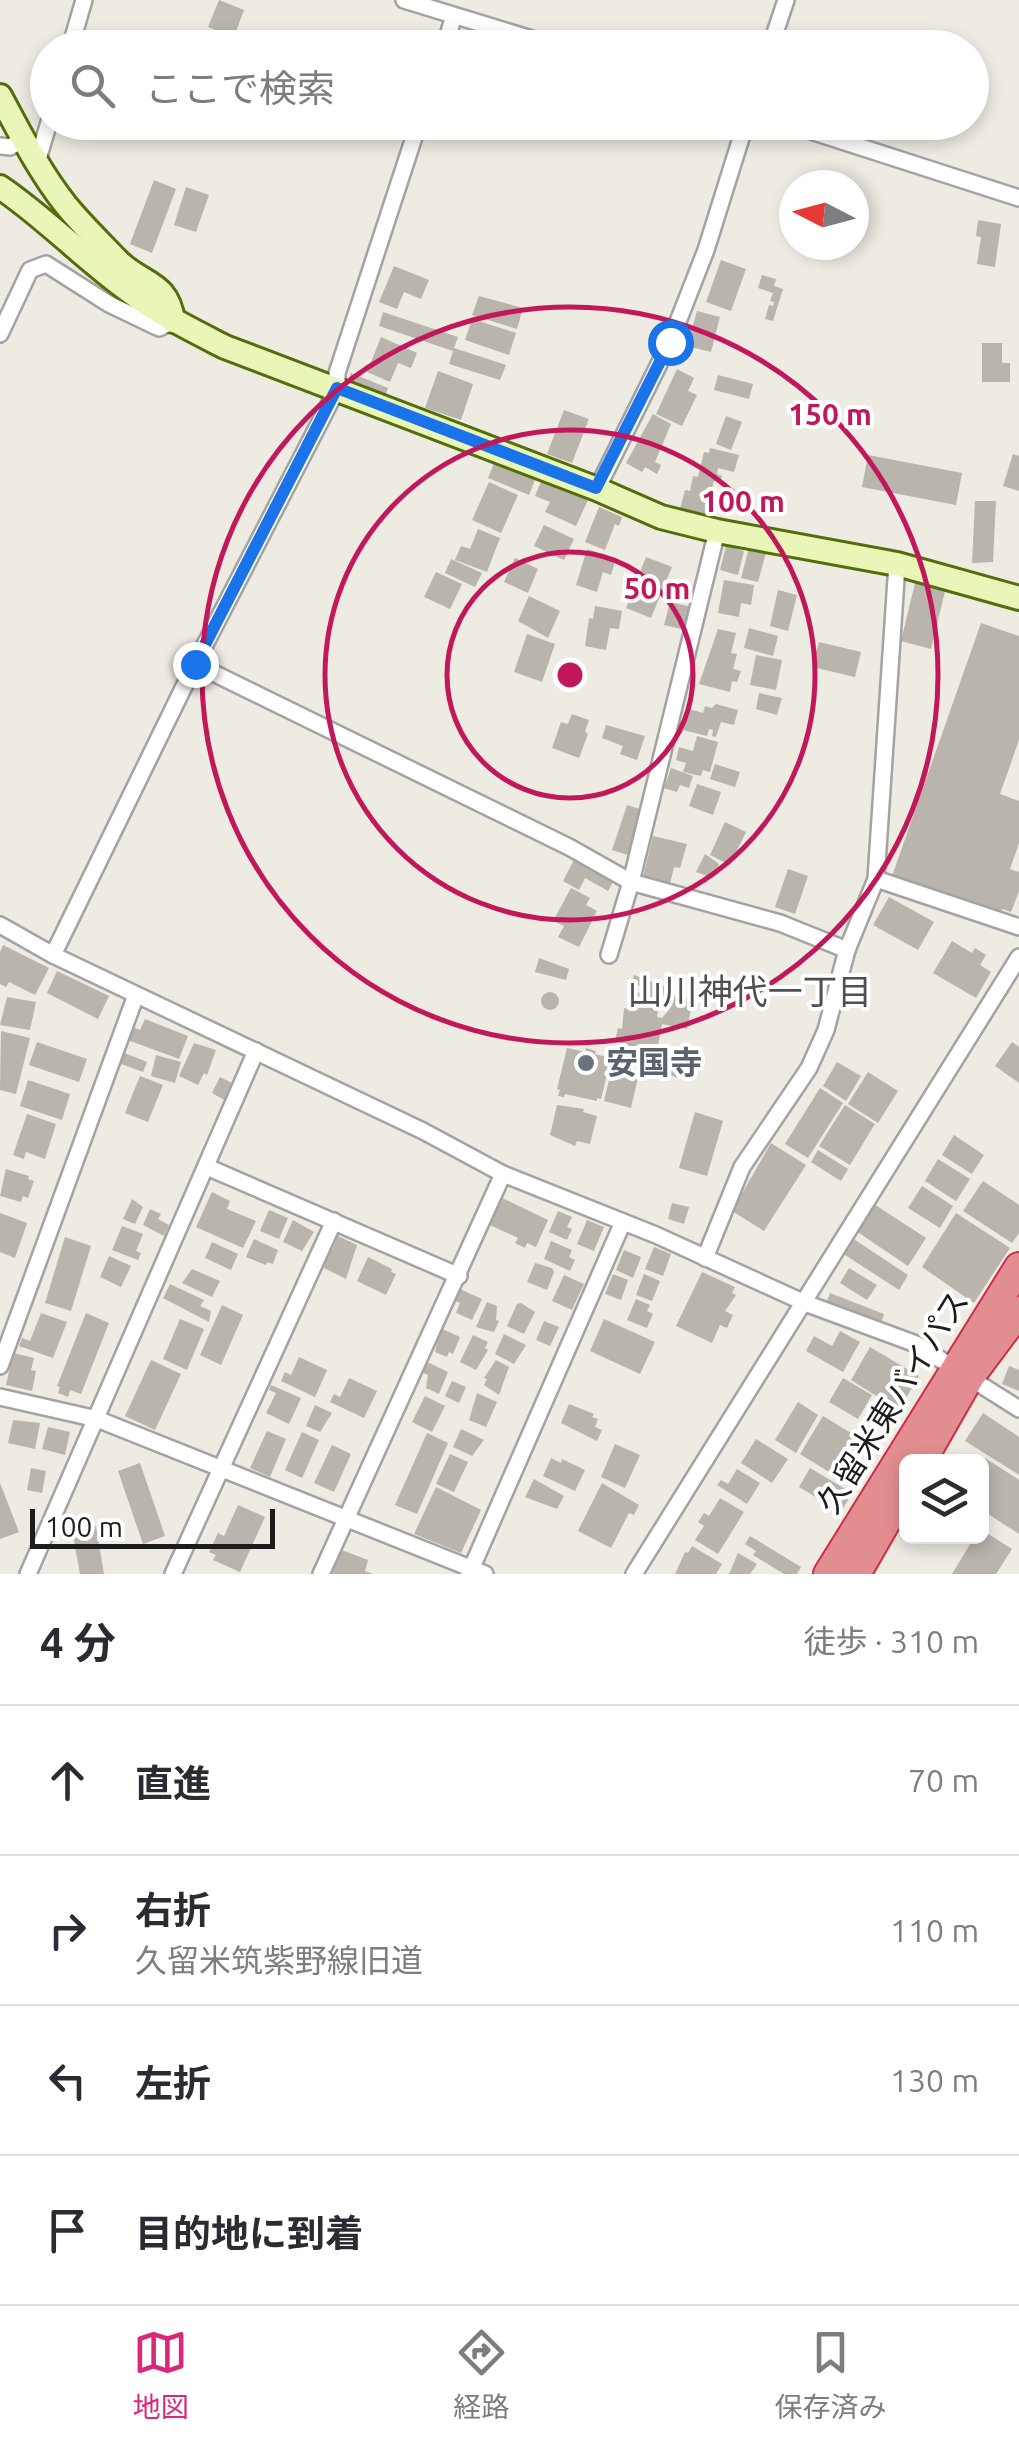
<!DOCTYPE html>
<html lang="ja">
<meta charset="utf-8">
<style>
:root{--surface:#fff;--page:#f7f7f7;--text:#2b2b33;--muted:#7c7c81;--line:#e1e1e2;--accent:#db2777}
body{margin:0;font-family:Ubuntu,"Noto Sans JP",sans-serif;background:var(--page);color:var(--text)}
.controls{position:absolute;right:30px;bottom:30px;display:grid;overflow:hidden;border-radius:15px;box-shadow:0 5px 15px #0003}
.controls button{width:90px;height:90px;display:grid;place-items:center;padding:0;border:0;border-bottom:2px solid var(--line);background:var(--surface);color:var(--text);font:50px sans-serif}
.compass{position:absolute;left:779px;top:170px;width:90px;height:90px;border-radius:50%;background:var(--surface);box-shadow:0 5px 15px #0003;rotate:276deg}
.scale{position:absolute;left:30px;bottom:25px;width:245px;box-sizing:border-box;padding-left:10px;border:5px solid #1c1c1c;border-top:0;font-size:28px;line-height:35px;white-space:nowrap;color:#1c1c1c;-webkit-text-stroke:8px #fff;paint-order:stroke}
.stop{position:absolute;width:30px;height:30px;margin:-22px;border:8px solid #1a73e8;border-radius:50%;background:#fff}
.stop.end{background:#1a73e8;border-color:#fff;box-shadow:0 2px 10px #0008}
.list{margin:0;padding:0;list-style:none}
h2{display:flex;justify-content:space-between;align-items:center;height:130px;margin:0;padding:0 40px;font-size:42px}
h2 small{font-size:32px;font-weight:400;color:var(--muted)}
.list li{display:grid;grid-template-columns:65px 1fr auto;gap:30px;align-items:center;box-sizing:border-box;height:150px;padding:0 40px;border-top:2px solid var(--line)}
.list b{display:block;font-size:38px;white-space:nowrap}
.list p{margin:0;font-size:32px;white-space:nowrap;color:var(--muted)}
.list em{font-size:32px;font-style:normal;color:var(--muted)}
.icon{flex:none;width:55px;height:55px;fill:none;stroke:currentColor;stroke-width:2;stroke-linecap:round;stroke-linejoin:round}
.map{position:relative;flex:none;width:1019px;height:1574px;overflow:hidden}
.search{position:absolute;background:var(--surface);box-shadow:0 5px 15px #0003;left:30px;right:30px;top:30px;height:110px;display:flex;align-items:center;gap:25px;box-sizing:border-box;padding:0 35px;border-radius:55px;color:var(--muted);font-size:38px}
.sheet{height:730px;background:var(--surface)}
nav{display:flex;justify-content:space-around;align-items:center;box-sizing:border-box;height:140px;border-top:2px solid var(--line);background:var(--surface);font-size:28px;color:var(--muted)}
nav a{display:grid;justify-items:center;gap:5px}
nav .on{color:var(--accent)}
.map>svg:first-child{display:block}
</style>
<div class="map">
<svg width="1019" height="1574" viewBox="0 0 1019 1574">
<rect width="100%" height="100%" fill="#edebe2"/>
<g fill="#b9b4ac">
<path d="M219,0l25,10 -10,27 -26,-10z"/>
<path d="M154,180l22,9 -24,64 -22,-9z"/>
<path d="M186,187l23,8 -13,37 -22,-7z"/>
<path d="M978,220l23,4 -6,43 -18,-3 4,-27 -5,-1z"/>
<path d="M721,260l25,9 -15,42 -25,-9z"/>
<path d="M394,266l35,14 -8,19 -17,-7 -7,17 -18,-7z"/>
<path d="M762,275l14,4 -2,7 9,3 -10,32 -8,-2 4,-14 4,1 1,-4 -4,-1 3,-8 -15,-5z"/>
<path d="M479,296l44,12 -6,21 -45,-14z"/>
<path d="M697,311l23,6 -9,35 -24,-6z"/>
<path d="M383,312l75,25 -4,11 52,17 -6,15 -51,-16 4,-13 -74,-25z"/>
<path d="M472,319l44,14 -7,22 -44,-15z"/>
<path d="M381,337l36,16 -6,15 -13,-5 -8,19 -23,-10z"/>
<path d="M982,343h20v20h8v19h-28z"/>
<path d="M677,369l17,9 -6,13 9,4 -15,31 -26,-12z"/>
<path d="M438,371l35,13 -12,36 -36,-12z"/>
<path d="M351,373l37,15 -5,13 -37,-15z"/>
<path d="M718,375l35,9 -4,15 -35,-9z"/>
<path d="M564,410l25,9 -17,44 -25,-9z"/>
<path d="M653,414l18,10 -16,38 6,3 -4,9 -12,-7 -3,5 -16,-9z"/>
<path d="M726,416l16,6 -11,28 -15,-6z"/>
<path d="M710,448l29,7 -5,17 -16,-4 -1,6 5,2 -2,6 -6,-1 -9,34 -25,-6 5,-19 5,1 3,-15 5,1 6,-25 5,1z"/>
<path d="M1013,454l6,2v35l-16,-5z"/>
<path d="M868,455l94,18 -6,32 -94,-18z"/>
<path d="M496,458l41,17 -8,20 -41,-17z"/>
<path d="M542,479l46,21 -12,26 -31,-14 5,-10 -15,-6z"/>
<path d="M489,482l29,13 -17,38 -29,-13z"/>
<path d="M975,501h21l-3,61 -21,1z"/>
<path d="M599,507l23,10 -3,9 -4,-2 -10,26 -20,-8z"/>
<path d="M544,525l30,14 -10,21 -30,-14z"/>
<path d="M478,529l22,9 -13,34 -32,-12 6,-14 9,3z"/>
<path d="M750,544l17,5 -9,33 -17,-4z"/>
<path d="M726,546l18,5 -6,24 -18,-5z"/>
<path d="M587,549l29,9 -5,17 -8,-3 -6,20 -21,-7z"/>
<path d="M646,557l26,10 -21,51 -25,-10z"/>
<path d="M515,558l23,11 -10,24 -24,-11z"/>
<path d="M451,559l31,14 -7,14 -30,-14z"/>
<path d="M436,572l26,12 -12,25 -26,-12z"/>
<path d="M916,579l30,8 -15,62 -30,-8z"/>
<path d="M724,580l30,5 -3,20 -10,-2 -2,14 -21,-4z"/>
<path d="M778,590l19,5 -9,36 -18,-5z"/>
<path d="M529,596l31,15 -12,27 -30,-17z"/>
<path d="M670,602l26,6 -6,23 -26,-6z"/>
<path d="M595,606l27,5 -3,18 -9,-1 -4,22 -21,-4 4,-28 4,1z"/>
<path d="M981,623l38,13v104l-19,54 19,7v42l-9,26 9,3v19l-8,21 -9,-3 -3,8 -108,-38z"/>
<path d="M749,628l29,8 -5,20 -29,-8z"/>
<path d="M718,629l18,4 -5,20 6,1 -4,15 8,2 -4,11 -5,-1 -2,11 -31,-8z"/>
<path d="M527,634l28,10 -13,38 -28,-10z"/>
<path d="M819,642l42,10 -6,25 -43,-10z"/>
<path d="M756,655l26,5 -6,30 -26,-5z"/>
<path d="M759,693l23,5 -5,17 -21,-6z"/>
<path d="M716,704l22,6 -4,15 -13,-3 -5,15 -4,-1 1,-6 -4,-1 -2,7 -24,-6 6,-21 14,4 2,-7 7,2z"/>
<path d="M572,714l17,6 -4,11 3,3 -9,24 -27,-10 9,-26 7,2z"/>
<path d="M606,725l39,11 -8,24 -17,-6 3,-8 -21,-8z"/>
<path d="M697,736l21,6 -8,30 -7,-2 -2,6 -18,-4 3,-9 -10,-3 3,-13 14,4z"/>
<path d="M715,764l25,8 -5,15 -25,-8z"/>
<path d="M671,768l22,8 -4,12 -9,-3 -3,7 -13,-4z"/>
<path d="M697,784l24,8 -8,23 -24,-9z"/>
<path d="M627,805l16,5 -15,45 -16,-5z"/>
<path d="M725,822l21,10 -16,33 -20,-10z"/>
<path d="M653,836l34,8 -7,24 -6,-1 -4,17 -27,-7z"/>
<path d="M705,854l14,10 -6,14 -17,-6z"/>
<path d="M575,858l39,22 -6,11 -23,-13 -6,12 -16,-9z"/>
<path d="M788,869l20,7 -13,38 -20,-7z"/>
<path d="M571,888l19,10 -4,7 11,6 -18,36 -21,-10 6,-11 -11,-5z"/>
<path d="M889,897l45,25 -16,28 -45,-25z"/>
<path d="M952,941l20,12 3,-5 11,7 -6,10 11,7 -15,26 -43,-25z"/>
<path d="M3,945l46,23 -14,27 -26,-13 -3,5 -6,-3v-32z"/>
<path d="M539,958l30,11 -3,11 -31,-8z"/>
<path d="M57,971l52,25 -11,23 -51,-26z"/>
<path d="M634,975l30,11 1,10h-10l-2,8 6,1 -2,12 5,1 6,-7v-17l25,5 -6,30 -25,-5 -5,27 29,6 -1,4h6l-3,15 -9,-2 -1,4 -21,-8 3,-12 -45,-17 3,-13 4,1 2,-21 4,1 1,-18 12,2 1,-5 -10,-6z"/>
<circle cx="550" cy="1001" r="9"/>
<path d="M7,997l29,5 -6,28 -30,-5z"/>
<path d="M145,1019l43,17 -9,23 -54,-20 5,-13 10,4z"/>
<path d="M1,1031l29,7 -14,56 -16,-4z"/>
<path d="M37,1042l50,17 -8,23 -50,-17z"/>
<path d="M1012,1042l7,5v36l-24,-17z"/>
<path d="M194,1043l22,7 -9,25 -3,-2 -6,12 -19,-9z"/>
<path d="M567,1048l18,4 1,-4 10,3 -1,3 16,4 -10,41 -4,-1v3l-32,-7 -1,3 -6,-1 2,-6 -3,-1z"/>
<path d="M117,1050l30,12 -4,10 -30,-11z"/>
<path d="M156,1055l25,7 -6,21 -24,-7z"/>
<path d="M837,1062l24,14 -15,25 -23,-15z"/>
<path d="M611,1072l27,6 -7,30 -27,-7z"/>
<path d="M868,1072l30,19 -20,32 -30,-19z"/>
<path d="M140,1076l23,9 -15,37 -23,-9z"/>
<path d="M220,1077l14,7 -8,17 -14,-8z"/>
<path d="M28,1080l42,14 -8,26 -42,-14z"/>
<path d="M820,1088l23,15 -35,55 -23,-14z"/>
<path d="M557,1105l27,4 -1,3 14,4 -7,28 -13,-3 -2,5 -25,-11z"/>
<path d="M845,1105l30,19 -25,41 -31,-19z"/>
<path d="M695,1112l28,9 -16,55 -28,-8z"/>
<path d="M27,1114l29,10 -11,35 -19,-7 -2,7 -11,-4z"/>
<path d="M954,1135l30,20 -12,19 -30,-19z"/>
<path d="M771,1143l35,22 -42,66 -32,-20z"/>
<path d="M818,1150l30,19 -7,12 -30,-19z"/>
<path d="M938,1159l32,20 -14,22 -31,-20z"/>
<path d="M6,1169l23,7 -1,3 6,2 -6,17 -5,-2 -2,6 -21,-6z"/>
<path d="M983,1181l36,24v28l-7,10 -49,-32z"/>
<path d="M922,1186l31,20 -13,22 -32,-20z"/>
<path d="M212,1192l18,9 -3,8 29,12 -13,27 -47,-21z"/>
<path d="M502,1198l46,22 -12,27 -9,-4 -2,5 -10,-5 3,-5 -28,-13z"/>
<path d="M132,1199l11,8 -8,17 -12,-5z"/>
<path d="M672,1203l17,4 -5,17 -16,-5z"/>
<path d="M874,1204l52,34 -18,28 -52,-35z"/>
<path d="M150,1209l11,5 -3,5 11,6 -5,11 -21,-11z"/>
<path d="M269,1210l19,8 -9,21 -19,-8z"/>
<path d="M558,1211l14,6 -5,10 5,2 -5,11 -18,-8z"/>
<path d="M0,1213l27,10 -12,35 -15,-6z"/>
<path d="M956,1213l54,35 -36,55 -52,-36z"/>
<path d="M293,1220l21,12 -12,19 -19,-9z"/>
<path d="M587,1220l17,7 -10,24 -17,-7z"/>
<path d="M122,1226l21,8 -7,17 5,2 -3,7 -26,-10z"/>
<path d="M338,1236l19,9 -11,34 -22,-11 5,-20 3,2z"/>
<path d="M65,1237l26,9 -20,65 -26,-8z"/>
<path d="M852,1238l56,37 -9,15 -57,-37z"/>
<path d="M254,1239l24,11 -5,14 -6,-2 -1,3 -20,-8z"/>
<path d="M551,1241l21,9 -3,7 6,3 -5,11 -26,-12z"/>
<path d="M212,1242l26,12 -7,16 -26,-12z"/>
<path d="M654,1247l17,7 -8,22 -18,-7z"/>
<path d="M624,1250l17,7 -8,21 -17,-8z"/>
<path d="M109,1256l22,10 -10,21 -21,-10z"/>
<path d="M368,1257l24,12 -1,3 5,2 -10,21 -29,-14z"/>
<path d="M535,1263l17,5 2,4 -7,18 -20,-8z"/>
<path d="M849,1268l28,17 -10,15 -27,-17z"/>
<path d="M192,1269l28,12 -8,16 -30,-14z"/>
<path d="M702,1272l33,15 -3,6 4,2 -11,16 8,4 -6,13 -7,-3 -8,18 -36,-17z"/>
<path d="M613,1274l15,6 -7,20 -16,-6z"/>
<path d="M644,1274l16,7 -8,20 -16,-6z"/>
<path d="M564,1275l20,9 -12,26 -20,-9z"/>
<path d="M170,1284l34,16 -4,6 11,5 -2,11 -46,-24z"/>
<path d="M460,1289l22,10 -10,21 -16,-7 4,-10 -5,-2z"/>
<path d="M830,1293l54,21 -3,9 -54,-22z"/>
<path d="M636,1299l14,6 -3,6 6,3 -6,14 -20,-8z"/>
<path d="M487,1302l10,4 -1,14 3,1 -5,11 -18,-5z"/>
<path d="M521,1303l14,9 -11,22 -17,-8 10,-22z"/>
<path d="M222,1305l21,10 -22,50 -21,-10z"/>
<path d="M41,1313l26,9 -14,36 -34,-12 3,-8 8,3z"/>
<path d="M86,1313l23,10 -28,71 -11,-4 -2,7 -10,-4 2,-6 -3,-1z"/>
<path d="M180,1319l24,10 -17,41 -24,-11z"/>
<path d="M604,1319l51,23 -15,32 -50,-23z"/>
<path d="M544,1321l15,6 -9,19 -14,-6z"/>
<path d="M440,1328l20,9 -7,17 -4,-2 -2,5 -12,-5z"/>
<path d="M840,1331l20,11 -17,30 -37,-21 8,-15 18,10z"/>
<path d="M504,1334l22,11 -12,19 -19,-10z"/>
<path d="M473,1335l15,7 -3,6 3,2 -12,20 -16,-8z"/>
<path d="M870,1347l49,29 -20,34 -48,-30z"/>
<path d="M13,1353l21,5 -3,12 5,1 -4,20 -26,-6z"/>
<path d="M299,1357l28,13 -12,27 -34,-16 4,-9 6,3z"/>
<path d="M151,1360l30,14 -26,56 -30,-14z"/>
<path d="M496,1360l13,7 -10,28 -15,-10 3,-6 -3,-1z"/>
<path d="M425,1361l23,11 -9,22 -13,-6 2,-13 -7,-3z"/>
<path d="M1009,1366l10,4v21l-17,-7z"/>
<path d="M349,1378l28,13 -13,27 -34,-16 4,-8 6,3z"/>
<path d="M843,1378l29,17 -14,24 -29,-17z"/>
<path d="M452,1381l14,6 -7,16 -14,-7z"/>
<path d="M271,1385l30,13 -12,26 -23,-11 10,-20 -7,-3z"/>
<path d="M477,1393l20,9 -11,25 -17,-7z"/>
<path d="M425,1396l20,10 -13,26 -20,-10z"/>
<path d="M875,1400l15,9 -14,24 -16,-9z"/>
<path d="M798,1402l20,13 -22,38 -21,-13z"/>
<path d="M569,1404l25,10 -2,3 6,2 -3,8 7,3 -5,11 -36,-18z"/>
<path d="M315,1405l17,8 -12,19 -14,-6z"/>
<path d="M983,1413l36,24v38l-54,-34z"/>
<path d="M823,1416l43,26 -17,27 -5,-3 -7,11 -37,-23z"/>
<path d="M13,1420l27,3 -5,26 -27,-6z"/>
<path d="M48,1427l22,5 -5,23 -23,-6z"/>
<path d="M461,1429l23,11 -12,16 -19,-9z"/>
<path d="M267,1431l19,8 -16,38 -20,-9z"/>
<path d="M302,1432l17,8 -17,38 -17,-8z"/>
<path d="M427,1433l21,10 -31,71 -22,-9z"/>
<path d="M756,1439l32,20 -16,24 -31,-20z"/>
<path d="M615,1444l25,11 -15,33 -24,-11z"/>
<path d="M332,1445l19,9 -17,38 -20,-9z"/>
<path d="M450,1454l18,8 -14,30 -18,-8z"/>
<path d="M551,1458l10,5 1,-4 23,11 -10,21 -32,-15z"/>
<path d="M985,1458l34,22v54l-37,-24v-47z"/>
<path d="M140,1463l25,73 -22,8 -25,-73z"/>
<path d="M31,1468l15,3 -4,22 -15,-3z"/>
<path d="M810,1468l42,25 -11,19 -42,-25z"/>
<path d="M737,1469l23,14 -13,21 -30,-19 4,-5 7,4z"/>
<path d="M534,1479l30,17 -7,13 -32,-12z"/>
<path d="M0,1483l19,49 -19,7z"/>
<path d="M602,1483l37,22 -5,10 -5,-2 -18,35 -33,-17z"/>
<path d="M436,1487l45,23 -20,43 -47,-19z"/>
<path d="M720,1498l24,14 -26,42 -23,-14 9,-14 -6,-4 6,-9 5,3z"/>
<path d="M238,1505l27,12 -25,55 -27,-12 3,-5 -7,-3 9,-19 6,3z"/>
<path d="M96,1526l8,48h-24l-8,-44z"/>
<path d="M982,1530l30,19 -16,25h-44l23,-38h7z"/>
<path d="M750,1536l51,31 -4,7h-13l-31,-19 3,-4 -11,-7z"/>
<path d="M692,1546l30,18 -6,10h-41l10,-22 3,1z"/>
<path d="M339,1549l29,11 -3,11 8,3h-43z"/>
<path d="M738,1553l19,11 -7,10h-21z"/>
</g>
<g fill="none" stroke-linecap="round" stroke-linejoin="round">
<g stroke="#a3a3a3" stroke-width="20">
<g id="street">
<path d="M404,0l157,48"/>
<path d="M70,48l14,-48"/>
<path d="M444,48l10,-32"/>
<path d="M770,48l16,-48"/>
<path d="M783,122l236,76"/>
<path d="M0,146l10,1 14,-8"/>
<path d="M37,163l12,-41"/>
<path d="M0,334l30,-64 16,-6 63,40 50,24 14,-7"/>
<path d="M597,489l73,-147 36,-92 40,-128"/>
<path d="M195,664l374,183 62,35 149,41 67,27"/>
<path d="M876,879l143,48"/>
<path d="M0,925l53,30 370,176 80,43"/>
<path d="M53,955l142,-291 142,-275v-16l82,-251"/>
<path d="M609,955l22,-73 86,-351"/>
<path d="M207,1167l252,109"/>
<path d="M705,1258l37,-91 67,-99 17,-38 21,-80 29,-71 21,-315"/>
<path d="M0,1366l136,-371"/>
<path d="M0,1397l97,22 388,155"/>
<path d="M28,1574l228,-523"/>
<path d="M173,1574l161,-353"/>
<path d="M321,1574l182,-400 153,61 149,68 111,41 103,65"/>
<path d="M469,1574l154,-352"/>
<path d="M634,1574l385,-617"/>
</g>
</g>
<g stroke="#526d0a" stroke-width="28">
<g id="secondary">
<path d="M0,96c20,37 39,75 65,108 16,20 35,38 53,57 24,24 50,20 55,60"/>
<path d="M0,187c46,31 84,72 129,104 30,23 63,39 96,56l372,142 64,28 56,14 180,33 122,34"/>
</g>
</g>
<g stroke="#cf2c4a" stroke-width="32">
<g id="highway">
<path d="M921,1462l48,-84 50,-67"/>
<path d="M828,1574l191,-307"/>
<path d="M856,1574l50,-87"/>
</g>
</g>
<use href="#street" stroke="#fff" stroke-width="15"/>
<use href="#secondary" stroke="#e9f6b8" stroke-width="22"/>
<use href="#highway" stroke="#e28d8f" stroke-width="28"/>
</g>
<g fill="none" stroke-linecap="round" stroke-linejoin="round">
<path stroke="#1a73e8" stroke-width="12" d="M195,664l142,-276 259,100 74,-146"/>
</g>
<g fill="none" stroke="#c2185b" stroke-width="5">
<circle cx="570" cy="675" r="123"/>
<circle cx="570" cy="675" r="245"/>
<circle cx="570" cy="675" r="368"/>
</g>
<circle fill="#6b7280" stroke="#fff" stroke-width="4" cx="586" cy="1063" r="10"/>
<g text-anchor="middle" stroke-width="8" stroke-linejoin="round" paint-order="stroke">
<g font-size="32" font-weight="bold" fill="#5b616d" stroke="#fff" text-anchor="start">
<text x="606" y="1074">安国寺</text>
</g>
<g font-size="32" fill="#1c1c1c" stroke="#fff">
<text transform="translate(893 1402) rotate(-58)" y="11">久留米東バイパス</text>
</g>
<g font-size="35" fill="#4f4f4f" stroke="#fff">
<text x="750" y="1004">山川神代一丁目</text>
</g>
</g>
<circle cx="570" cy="675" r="15" fill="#c2185b" stroke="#fff" stroke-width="5"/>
<g font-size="30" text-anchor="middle" font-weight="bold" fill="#c2185b" stroke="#fff" stroke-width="8" stroke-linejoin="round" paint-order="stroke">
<text x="830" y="425">150 m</text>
<text x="743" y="512">100 m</text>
<text x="657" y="599">50 m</text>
</g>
</svg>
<div class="controls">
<button><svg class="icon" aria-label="layers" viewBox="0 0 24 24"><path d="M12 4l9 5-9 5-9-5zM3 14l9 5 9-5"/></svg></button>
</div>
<svg class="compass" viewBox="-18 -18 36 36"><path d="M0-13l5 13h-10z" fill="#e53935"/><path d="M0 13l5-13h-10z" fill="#7c7c81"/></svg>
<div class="scale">100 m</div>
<div class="stop" style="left:670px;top:342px"></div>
<div class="stop end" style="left:195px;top:664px"></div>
<div class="search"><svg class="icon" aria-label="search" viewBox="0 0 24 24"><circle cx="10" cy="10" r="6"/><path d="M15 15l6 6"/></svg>ここで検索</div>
</div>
<section class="sheet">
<h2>4 分<small>徒歩 · 310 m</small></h2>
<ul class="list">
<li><svg class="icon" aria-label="ahead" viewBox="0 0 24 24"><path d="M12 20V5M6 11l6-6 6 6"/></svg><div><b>直進</b></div><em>70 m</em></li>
<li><svg class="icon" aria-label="right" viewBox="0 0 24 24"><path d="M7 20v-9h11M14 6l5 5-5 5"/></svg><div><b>右折</b><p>久留米筑紫野線旧道</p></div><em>110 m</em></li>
<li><svg class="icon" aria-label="left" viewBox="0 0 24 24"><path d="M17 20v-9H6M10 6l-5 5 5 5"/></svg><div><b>左折</b></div><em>130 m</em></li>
<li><svg class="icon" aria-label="arrive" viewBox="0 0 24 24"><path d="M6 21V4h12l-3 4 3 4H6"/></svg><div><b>目的地に到着</b></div></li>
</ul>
</section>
<nav>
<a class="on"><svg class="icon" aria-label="map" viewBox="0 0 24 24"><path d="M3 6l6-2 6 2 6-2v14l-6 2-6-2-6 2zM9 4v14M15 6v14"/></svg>地図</a>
<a><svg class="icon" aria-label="directions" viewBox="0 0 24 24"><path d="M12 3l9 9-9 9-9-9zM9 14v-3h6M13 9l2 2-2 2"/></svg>経路</a>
<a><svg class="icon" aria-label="saved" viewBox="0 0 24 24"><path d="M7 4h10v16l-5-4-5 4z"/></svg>保存済み</a>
</nav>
